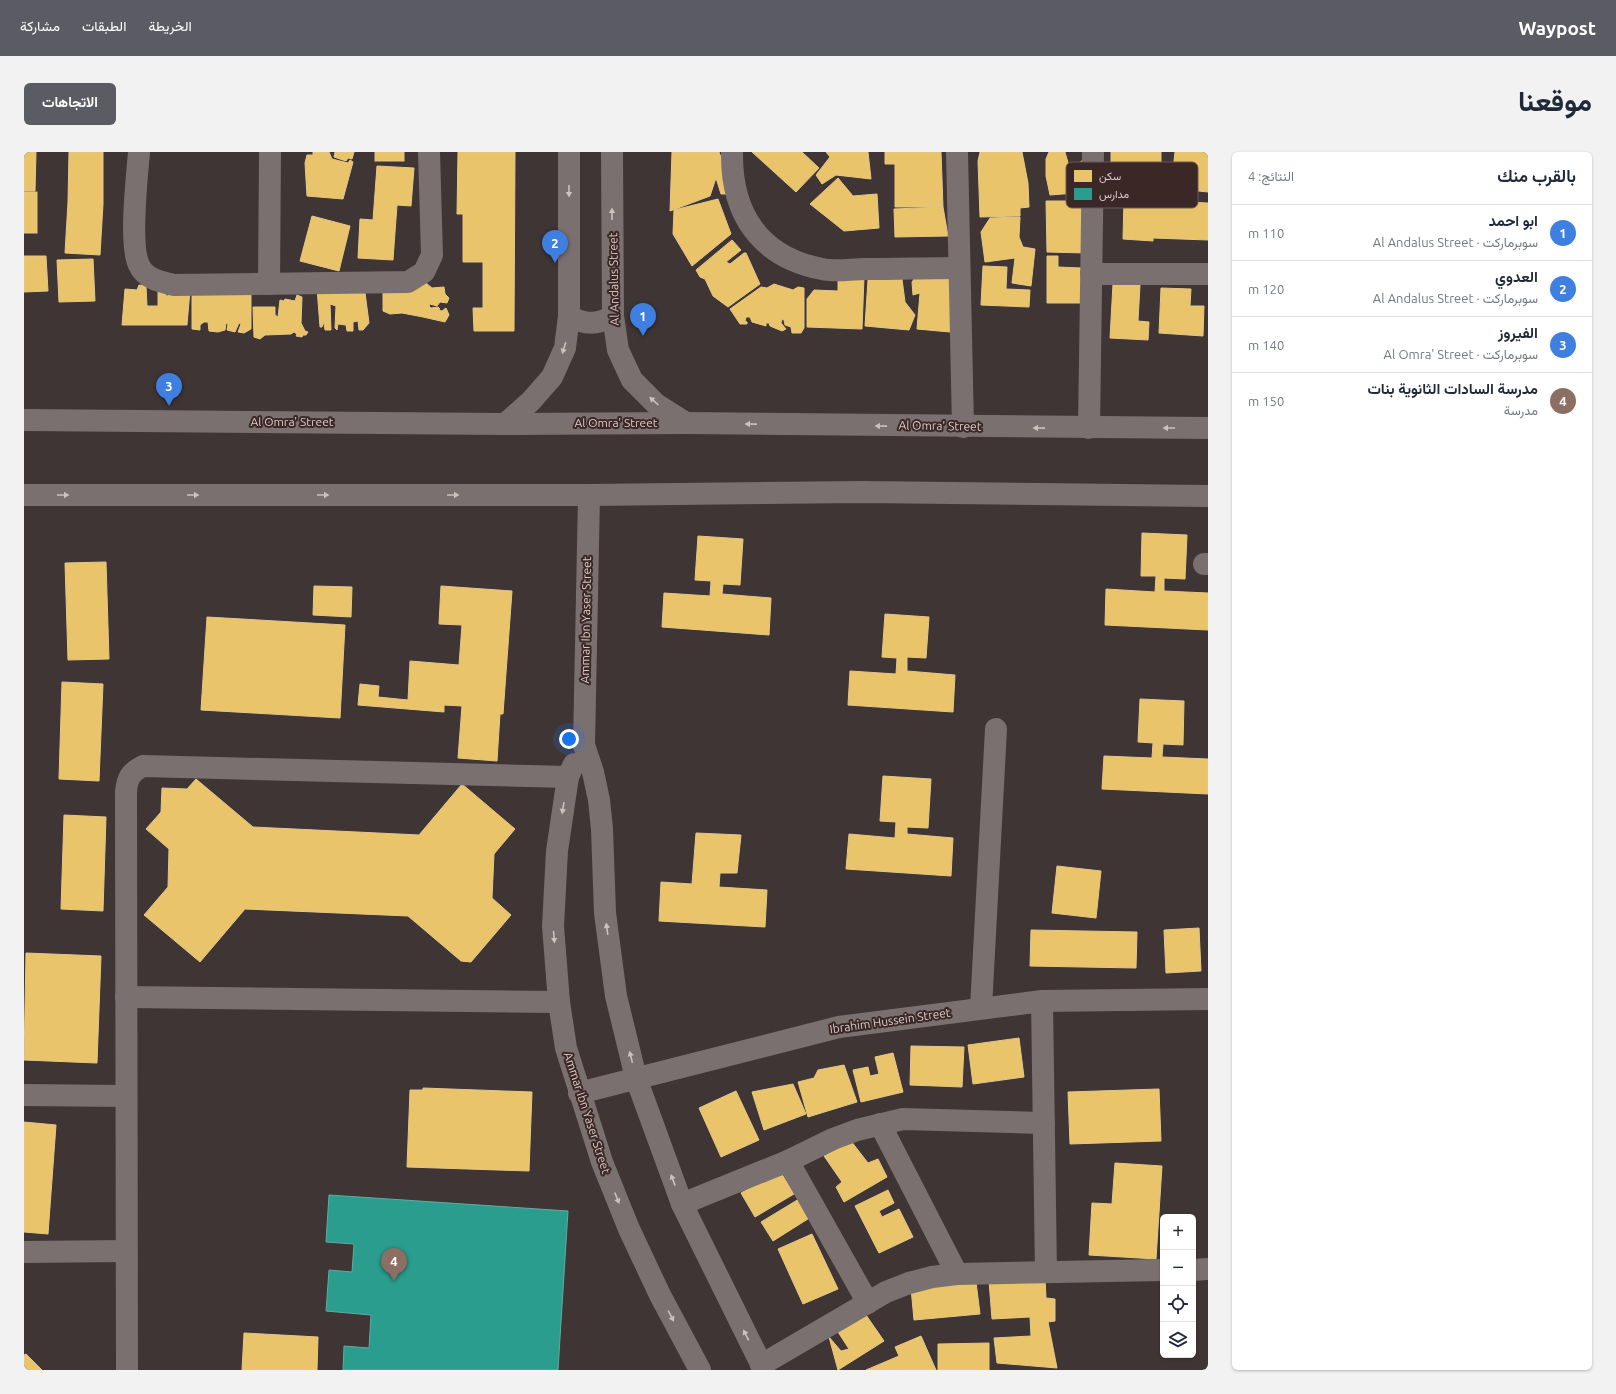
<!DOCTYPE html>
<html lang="ar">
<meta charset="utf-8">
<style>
:root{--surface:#fff;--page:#f2f2f3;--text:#1f2937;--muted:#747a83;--line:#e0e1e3;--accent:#5b5b63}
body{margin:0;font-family:Ubuntu,Vazirmatn,sans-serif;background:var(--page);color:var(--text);direction:rtl}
.controls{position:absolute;right:12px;bottom:12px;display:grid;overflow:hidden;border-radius:6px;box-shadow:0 1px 3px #0004}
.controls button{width:36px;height:36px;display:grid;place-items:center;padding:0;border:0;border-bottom:1px solid var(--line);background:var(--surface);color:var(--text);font:20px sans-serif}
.you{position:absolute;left:545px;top:587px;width:14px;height:14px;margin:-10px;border:3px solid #fff;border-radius:50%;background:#1a73e8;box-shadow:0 0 0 6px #1a73e833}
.badge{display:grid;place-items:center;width:26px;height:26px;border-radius:50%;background:var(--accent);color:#fff;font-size:13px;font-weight:700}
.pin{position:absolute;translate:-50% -33px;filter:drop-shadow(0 1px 2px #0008)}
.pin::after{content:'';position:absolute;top:21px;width:14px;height:12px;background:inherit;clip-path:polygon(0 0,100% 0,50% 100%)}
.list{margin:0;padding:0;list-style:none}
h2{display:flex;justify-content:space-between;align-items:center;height:52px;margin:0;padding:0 16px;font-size:17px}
h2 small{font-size:13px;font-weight:400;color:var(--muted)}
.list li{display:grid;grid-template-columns:26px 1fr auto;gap:12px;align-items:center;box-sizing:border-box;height:56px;padding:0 16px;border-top:1px solid var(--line)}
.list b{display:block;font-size:15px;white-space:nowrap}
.list p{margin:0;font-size:13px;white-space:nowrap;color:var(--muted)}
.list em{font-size:13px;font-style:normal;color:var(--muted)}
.icon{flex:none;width:22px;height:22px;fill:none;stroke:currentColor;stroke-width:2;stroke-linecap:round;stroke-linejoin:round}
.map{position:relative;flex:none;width:1184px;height:1218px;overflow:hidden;direction:ltr;border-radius:6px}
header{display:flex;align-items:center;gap:24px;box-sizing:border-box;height:56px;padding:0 20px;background:var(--accent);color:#fff}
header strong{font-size:19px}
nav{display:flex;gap:22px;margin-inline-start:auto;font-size:14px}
.intro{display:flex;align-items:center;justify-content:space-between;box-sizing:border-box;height:96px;padding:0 24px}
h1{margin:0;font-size:28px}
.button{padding:10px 18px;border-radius:6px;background:var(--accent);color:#fff;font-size:14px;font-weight:700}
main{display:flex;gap:24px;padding:0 24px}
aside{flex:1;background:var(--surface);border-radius:6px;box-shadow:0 1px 3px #0004}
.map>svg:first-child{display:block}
</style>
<header>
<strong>Waypost</strong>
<nav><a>الخريطة</a><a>الطبقات</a><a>مشاركة</a></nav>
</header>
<div class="intro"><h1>موقعنا</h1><a class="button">الاتجاهات</a></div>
<main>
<aside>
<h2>بالقرب منك<small>النتائج: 4</small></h2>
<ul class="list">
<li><span class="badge" style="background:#3f7fe0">1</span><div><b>ابو احمد</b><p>سوبرماركت · Al Andalus Street</p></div><em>110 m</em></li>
<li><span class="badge" style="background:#3f7fe0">2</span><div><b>العدوي</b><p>سوبرماركت · Al Andalus Street</p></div><em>120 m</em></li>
<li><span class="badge" style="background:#3f7fe0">3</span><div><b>الفيروز</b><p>سوبرماركت · Al Omra' Street</p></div><em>140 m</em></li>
<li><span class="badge" style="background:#8d6e63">4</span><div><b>مدرسة السادات الثانوية بنات</b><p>مدرسة</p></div><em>150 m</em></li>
</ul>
</aside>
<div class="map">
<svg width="1184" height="1218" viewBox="0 0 1184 1218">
<rect width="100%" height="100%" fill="#3f3535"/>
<g fill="#e9c46a" stroke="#e5c788">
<path d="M0,0h12l-1,39h-11z"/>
<path d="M45,0h34v52l-3,51 -35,-2 3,-51z"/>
<path d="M289,0h16l3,7 16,4 2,-3 3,2 -10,37 -36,-3 -2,-33 2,-8h6z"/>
<path d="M311,0h19l-2,7 -4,-1 -2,3 -12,-4z"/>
<rect x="351" y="0" width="29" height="9"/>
<path d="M434,0h57l-1,179h-40l-1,-23h10v-46h-20v-48h-6z"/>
<path d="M648,0h47l9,24 4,18h-11l-5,-16 -6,18 -40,15z"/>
<path d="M728,0h50l17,16 -23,24z"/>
<path d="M802,0h42l3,27 -35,-4 -14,9 -6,-9 14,-18z"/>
<path d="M861,0h56l2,55h-48v-43h-10z"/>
<path d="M956,0h42l6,31 1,24 -9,1v8l-40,1 -2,-56z"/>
<path d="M1025,0h16l5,18 9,1 2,-10 7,2v29l-38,3 -4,-19v-17z"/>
<rect x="1087" y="0" width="50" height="35"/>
<path d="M1151,0h33v40l-37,-4z"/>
<path d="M353,14l37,2 -3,38 -14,-1 -4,55 -35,-2 2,-39 13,1z"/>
<path d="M814,26l15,18 24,-2 2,34 -35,3 -34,-27z"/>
<rect x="0" y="40" width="13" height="41"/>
<path d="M694,47l13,35 -39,32 -19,-32 1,-24z"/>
<path d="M1100,47l84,4v37l-55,-2v3l-30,-2z"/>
<path d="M1022,49h39v52l-38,-1z"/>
<path d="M919,55l5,29 -53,1 -1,-28z"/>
<path d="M288,64l38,10 -11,45 -39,-10z"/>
<path d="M996,65l-1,20 4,10 12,2 -4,37 -19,-3 3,-25 -30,4 -4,-30 9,-14z"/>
<path d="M708,88l9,10 -15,12 4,2 14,-11h2l14,31 -32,23 -15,-11 -8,-17 -5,-2 -4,-7z"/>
<path d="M0,104h22l2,35 -24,1z"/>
<path d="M1023,104h11v11l24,1 -1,35h-34z"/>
<path d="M69,107l2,42 -36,1 -2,-42z"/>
<path d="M959,114l24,1 -1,22 24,1 -1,17 -48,-2z"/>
<path d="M893,123l37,1v36l-4,20 -33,-3 3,-36 -7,2 -1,-13z"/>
<path d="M814,125h26l-2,52 -55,-2v-28l7,-9 24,1z"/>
<path d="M878,127l3,23 10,13 -6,15 -44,-4 3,-46z"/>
<path d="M402,131l6,5 12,-1 1,7 4,4 -2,5 -7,-1 -3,4 -7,-2 -1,2 2,2 7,-1 2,2 -2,1 4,1 4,-3 3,7 -4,7 -22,-5 -21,-4 -12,1 -7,-3v-25z"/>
<path d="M750,132l19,6 5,-3 6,1v40l-3,5h-9l-1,-6 -6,-2 -1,-5 -2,-1 -1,4 5,6 -4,2 -12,-5 -1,-3h-3v3l-14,-4 -2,-5h-4l-1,4 2,1v2h-7l-10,-15 31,-22 6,1z"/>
<path d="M1089,132l27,1 -2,36 11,1 -1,18 -38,-2z"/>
<path d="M115,133l7,1 1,20h11v-20h7l1,10h2l1,-9 21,3 -3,35h-65l3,-36 12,1z"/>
<path d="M340,133l5,38 -6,7h-4l-1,-9 -5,1v9h-6l-1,-6 -8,-1 -1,6 -2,-2 1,-22 -6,-2 1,26h-6l-1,-8 -2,5h-2l-3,-39z"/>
<path d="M168,136l59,1v40l-7,4 -6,-1 3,-8 -2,-1 -4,9 -8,-2 1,-6 -2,-1 -1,7 -7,2 -9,-1 -1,-9h-4l-4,3v5l-8,-1z"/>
<path d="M1137,136l30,1 -1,17h14l-1,30 -44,-3z"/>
<path d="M273,143l5,2 -1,26 4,8 3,1 -2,3h-3l-1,2 -6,-1 1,-2 -3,-2 -3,2 -26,1 -5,4 -6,-2 -1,-30h22v8l3,2 2,-17 4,1 1,-2 10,2z"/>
<path d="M1118,381l45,2 -2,44 -21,-1v13l44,2v37l-103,-5 1,-36 49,3 1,-16h-15z"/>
<path d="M674,384l45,3 -3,46 -17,-1 -1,10 49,4 -2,37 -107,-8 2,-34 46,3 1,-15 -16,-1z"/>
<path d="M82,410l3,97 -41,1 -3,-97z"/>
<path d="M290,434l38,1 -1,30 -38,-2z"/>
<path d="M417,434l71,5 -9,123h-3l-3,47 -39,-3 4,-52 -18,-1v7l-86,-7 2,-21 19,2 -1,11 30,3 2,-39 49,4 3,-40 -23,-1z"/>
<path d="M861,462l44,3 -3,41 -19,-1v14l48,4 -2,37 -105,-7 2,-34 46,3 1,-16 -15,-1z"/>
<path d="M183,465l138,8 -5,93 -139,-8z"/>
<path d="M38,530l41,2 -4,97 -40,-2z"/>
<path d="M1116,547l44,2 -1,44 -20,-1 -1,13 46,2v35l-106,-5 2,-33 48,2 1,-15 -15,-1z"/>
<path d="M859,624l48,3 -3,49 -21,-1v7l46,4 -2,38 -105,-7 3,-35 46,4 1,-16 -16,-1z"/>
<path d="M172,627l57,48 166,8 43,-51 53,45 -21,25 -2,44 19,17 -40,47 -10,-1 -53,-45 -163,-7 -45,53 -56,-47 24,-28 1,-38 -23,-20 15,-17 1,-24 25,1z"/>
<path d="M40,663l42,2 -3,94 -42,-2z"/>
<path d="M672,681l45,2 -4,38h-17l-1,14 48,3 -2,37 -106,-6 2,-39 31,2z"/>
<path d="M1033,714l44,5 -5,47 -44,-5z"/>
<path d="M1175,776l2,43 -35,2 -2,-43z"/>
<path d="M1007,778l106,2 -1,36 -106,-2z"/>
<path d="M2,801l75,3 -4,107 -73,-3z"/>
<path d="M995,886l5,39 -51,7 -5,-39z"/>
<path d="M887,894l53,1 -2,40 -52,-2z"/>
<path d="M869,901l10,39 -42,10 -8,-32 15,-3 2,9 9,-2 -4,-17z"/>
<path d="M820,913l13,37 -49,15 -10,-35 16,-4 4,-8z"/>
<path d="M769,932l13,30 -42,16 -12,-38z"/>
<path d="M399,936l109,4 -3,79 -122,-4 3,-77h13z"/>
<path d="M1135,937l2,52 -91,3 -2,-52z"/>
<path d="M712,939l23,49 -38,17 -22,-49z"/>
<path d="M0,970l32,3 -8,109 -24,-2z"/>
<path d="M827,989l17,22 10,-4 9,18 -43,25 -8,-15 6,-5 -18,-26z"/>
<path d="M1091,1011l47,3 -6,93 -67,-4 3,-52 20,1z"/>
<path d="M756,1019l14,23 -39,23 -14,-24z"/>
<path d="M864,1038l6,13 -15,8 3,6 17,-8 14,28 -34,16 -24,-47z"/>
<path d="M775,1047l12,18 -38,24 -12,-19z"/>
<path d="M788,1082l26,55 -35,15 -25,-55z"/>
<path d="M1021,1126l1,20 9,1v22l-7,1 9,46 -60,-5 -3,-25 37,-2 -1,-19 -38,2 -3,-38z"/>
<path d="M952,1130l4,32 -66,6 -3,-32z"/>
<path d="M842,1163l18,26 -46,29 -9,-33 12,14 8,-2 -11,-17z"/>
<path d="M220,1181l74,4 -1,33h-75z"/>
<path d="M897,1184l15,34h-70l33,-14 -4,-9z"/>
<path d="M965,1191v27h-51v-26z"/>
<path d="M2,1202l16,16h-18v-15z"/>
</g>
<path fill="#2a9d8f" stroke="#5faca2" d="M305,1043l239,16 -10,159h-215l1,-24 25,2 2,-33 -45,-4 3,-41 23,2 2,-28 -28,-2z"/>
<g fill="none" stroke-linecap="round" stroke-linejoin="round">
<g stroke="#7b7070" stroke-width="22">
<path d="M115,0c-2,25 -10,93 0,113 6,14 22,17 35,20l234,-3 16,-10 8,-17 -3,-103"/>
<path d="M588,0l1,164 5,34 14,30 24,24 30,19"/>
<path d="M708,0c-1,62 28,105 90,117 13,3 29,0 43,0 31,0 63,-1 94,-1"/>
<path d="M933,0l6,275"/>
<path d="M1067,122h117"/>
<path d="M245,132l1,-132"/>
<path d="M545,164c16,9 28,9 44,0"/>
<path d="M0,268l481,4 181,-1 522,5"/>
<path d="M481,272l26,-23 21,-24 13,-29 4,-32v-164"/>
<path d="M1065,276l4,-276"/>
<path d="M0,343h565l274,-3 345,4"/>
<path d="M565,343l-5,250 9,27 6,28 3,29 3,84 11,83 20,82 46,126 82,166"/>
<path d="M1180,412h4"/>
<path d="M550,612l-6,13 -11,74 -4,75 6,76 7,46 36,114 27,67 31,66 40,75"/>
<path d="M102,845l433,5"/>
<path d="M1018,849l4,271"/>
<path d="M957,856l15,-279"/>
<path d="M555,941l260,-66 203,-26 166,-2"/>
<path d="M0,943l102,1"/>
<path d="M856,972l77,150"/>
<path d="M764,1009l80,142"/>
<path d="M658,1052l106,-43 45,-22 24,-9 46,-11 141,4"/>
<path d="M0,1100l102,-1"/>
<path d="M1169,1118l15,-1"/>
<path d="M737,1213l125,-73 23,-9 23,-6 25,-3 206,-4"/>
<path d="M103,1218l-1,-578c1,-14 5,-20 17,-26l425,11"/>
</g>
</g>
<defs><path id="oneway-solid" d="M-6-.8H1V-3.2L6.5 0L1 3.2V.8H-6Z"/></defs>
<g fill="#cdc0bf">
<use href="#oneway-solid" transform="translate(545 39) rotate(90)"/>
<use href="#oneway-solid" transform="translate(588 62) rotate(-90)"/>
<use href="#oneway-solid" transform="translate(540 196) rotate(107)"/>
<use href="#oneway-solid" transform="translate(630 249) rotate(-138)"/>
<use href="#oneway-solid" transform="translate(727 272) rotate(-179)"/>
<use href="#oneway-solid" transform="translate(857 274) rotate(-179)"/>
<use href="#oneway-solid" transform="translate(1015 276) rotate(-179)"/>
<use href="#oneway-solid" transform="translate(1145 276) rotate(-180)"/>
<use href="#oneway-solid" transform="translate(39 343)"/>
<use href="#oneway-solid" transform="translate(169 343)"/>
<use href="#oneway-solid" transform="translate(299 343)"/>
<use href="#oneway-solid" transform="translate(429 343)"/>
<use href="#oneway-solid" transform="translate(539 656) rotate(99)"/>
<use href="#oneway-solid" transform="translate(583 777) rotate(-98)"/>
<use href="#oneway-solid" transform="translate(530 785) rotate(85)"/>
<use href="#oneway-solid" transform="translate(607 905) rotate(-104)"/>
<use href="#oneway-solid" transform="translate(649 1028) rotate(-110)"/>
<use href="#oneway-solid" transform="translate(593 1046) rotate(68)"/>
<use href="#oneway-solid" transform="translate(647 1164) rotate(62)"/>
<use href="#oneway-solid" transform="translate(722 1183) rotate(-116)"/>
</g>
<g text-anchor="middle" stroke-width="4" stroke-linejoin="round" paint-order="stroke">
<g font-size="12" fill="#dbcecd" stroke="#3a2726">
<text transform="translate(590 127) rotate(-91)" y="4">Al Andalus Street</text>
<text x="268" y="274">Al Omra' Street</text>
<text x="592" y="275">Al Omra' Street</text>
<text transform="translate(916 274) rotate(1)" y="4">Al Omra' Street</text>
<text transform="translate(562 468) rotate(-89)" y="4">Ammar Ibn Yaser Street</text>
<text transform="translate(866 869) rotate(-8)" y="4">Ibrahim Hussein Street</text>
<text transform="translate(563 961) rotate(72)" y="4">Ammar Ibn Yaser Street</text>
</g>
</g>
<rect x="1042" y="10" width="132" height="46" rx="6" fill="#3a2726" stroke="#6a5958" stroke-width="1"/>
<rect x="1050" y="18" width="18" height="12" fill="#e9c46a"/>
<rect x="1050" y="36" width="18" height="12" fill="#2a9d8f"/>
<g font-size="11" fill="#dbcecd">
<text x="1075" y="28">سكن</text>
<text x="1075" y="46">مدارس</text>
</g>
</svg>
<div class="controls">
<button>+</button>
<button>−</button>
<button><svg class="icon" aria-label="locate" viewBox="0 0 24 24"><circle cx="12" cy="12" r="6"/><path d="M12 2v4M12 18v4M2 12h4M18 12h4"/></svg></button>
<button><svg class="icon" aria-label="layers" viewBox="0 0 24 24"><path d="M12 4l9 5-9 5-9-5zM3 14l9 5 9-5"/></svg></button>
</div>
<div class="you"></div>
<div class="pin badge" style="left:619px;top:184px;background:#3f7fe0">1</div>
<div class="pin badge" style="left:531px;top:111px;background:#3f7fe0">2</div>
<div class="pin badge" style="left:145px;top:254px;background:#3f7fe0">3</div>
<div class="pin badge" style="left:370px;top:1129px;background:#8d6e63">4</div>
</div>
</main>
